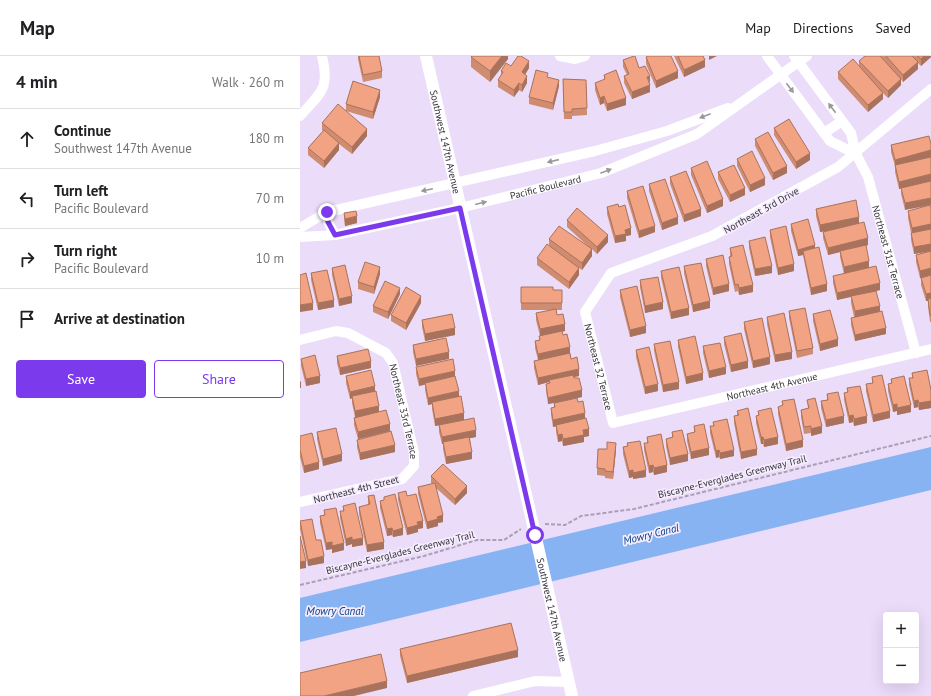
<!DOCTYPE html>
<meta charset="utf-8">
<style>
:root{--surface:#fff;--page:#f2f2f2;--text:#202124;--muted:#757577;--line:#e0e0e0;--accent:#7c3aed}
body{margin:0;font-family:"PT Sans",sans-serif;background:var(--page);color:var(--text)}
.controls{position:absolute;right:12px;bottom:12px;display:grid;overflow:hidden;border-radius:4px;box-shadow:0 4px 16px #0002}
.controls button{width:36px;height:36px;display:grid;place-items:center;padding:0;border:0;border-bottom:1px solid var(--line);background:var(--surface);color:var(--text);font:20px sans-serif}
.stop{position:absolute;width:12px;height:12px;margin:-9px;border:3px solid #7c3aed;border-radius:50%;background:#fff}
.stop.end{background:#7c3aed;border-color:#fff;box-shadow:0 1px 4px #0008}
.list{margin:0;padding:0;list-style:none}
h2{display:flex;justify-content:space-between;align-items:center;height:52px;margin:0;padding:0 16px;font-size:17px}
h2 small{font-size:13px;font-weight:400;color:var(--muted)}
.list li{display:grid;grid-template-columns:26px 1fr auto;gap:12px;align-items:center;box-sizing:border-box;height:60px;padding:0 16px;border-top:1px solid var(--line)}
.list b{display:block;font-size:15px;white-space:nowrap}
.list p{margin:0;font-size:13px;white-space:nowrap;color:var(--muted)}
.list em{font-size:13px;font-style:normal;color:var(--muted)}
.actions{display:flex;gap:8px;padding:12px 16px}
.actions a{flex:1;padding:9px 0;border:1px solid var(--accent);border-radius:4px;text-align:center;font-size:14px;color:var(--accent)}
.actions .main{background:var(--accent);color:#fff}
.icon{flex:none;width:22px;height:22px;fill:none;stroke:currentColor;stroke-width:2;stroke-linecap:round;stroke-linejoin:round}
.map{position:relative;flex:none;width:631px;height:640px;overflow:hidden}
header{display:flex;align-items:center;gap:24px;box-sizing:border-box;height:56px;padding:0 20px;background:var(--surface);border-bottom:1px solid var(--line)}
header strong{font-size:19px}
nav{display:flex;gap:22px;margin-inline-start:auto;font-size:14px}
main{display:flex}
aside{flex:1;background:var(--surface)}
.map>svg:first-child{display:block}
</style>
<header>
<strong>Map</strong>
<nav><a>Map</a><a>Directions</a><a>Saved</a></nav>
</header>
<main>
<aside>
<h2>4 min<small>Walk · 260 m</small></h2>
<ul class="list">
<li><svg class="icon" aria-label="ahead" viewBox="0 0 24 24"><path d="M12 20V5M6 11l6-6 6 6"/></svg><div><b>Continue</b><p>Southwest 147th Avenue</p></div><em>180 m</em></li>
<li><svg class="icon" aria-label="left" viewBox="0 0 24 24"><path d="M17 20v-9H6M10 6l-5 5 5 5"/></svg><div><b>Turn left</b><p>Pacific Boulevard</p></div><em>70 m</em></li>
<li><svg class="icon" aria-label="right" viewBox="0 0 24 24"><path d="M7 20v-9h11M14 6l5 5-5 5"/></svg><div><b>Turn right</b><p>Pacific Boulevard</p></div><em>10 m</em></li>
<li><svg class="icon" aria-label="arrive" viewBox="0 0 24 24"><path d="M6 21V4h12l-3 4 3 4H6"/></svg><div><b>Arrive at destination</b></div></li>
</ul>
<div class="actions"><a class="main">Save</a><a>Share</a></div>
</aside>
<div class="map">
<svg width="631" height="640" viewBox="0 0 631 640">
<rect width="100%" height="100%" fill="#ebdcf9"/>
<path fill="#87b3f2" d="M631,391v43l-631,152v-44z"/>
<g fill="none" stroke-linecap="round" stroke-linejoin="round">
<g stroke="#ab9fb5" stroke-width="2" stroke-dasharray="4 2" stroke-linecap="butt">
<path d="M245,468l20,1 16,-9 53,-7 297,-73"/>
<path d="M0,529l124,-29 53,-16h27l17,-11"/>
</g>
<g stroke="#fff" stroke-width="10">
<path d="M260,0l15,3 10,-3"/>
<path d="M467,0l63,85 26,13"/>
<path id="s1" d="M494,0l57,77 5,21 12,23 48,176"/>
<path id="s2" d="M631,33l-93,78 -126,69 -101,37 -26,39 28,111 318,-74"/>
<path d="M0,60c21,-24 30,-26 22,-60"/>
<path d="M524,77l18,-12"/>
<path d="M27,156l1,10 7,13"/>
<path d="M0,172l27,-16 268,-61 72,-20 61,-23"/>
<path id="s3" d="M0,181l35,-2 125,-27 141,-35 96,-39 110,-78"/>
<path id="s4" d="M0,284l36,-9 12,2 38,20 7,10 21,90v13l-12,13 -102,23"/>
<path d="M173,640l62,-15 34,1"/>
</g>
<path stroke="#fff" stroke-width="12" id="s5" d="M126,0l146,640"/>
</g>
<g fill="#cf8c71">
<path d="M58,0h21l3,15v7l-19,4 -5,-23z"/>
<path d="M208,0v3l-18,23 -19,-15v-10z"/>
<path d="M374,0h29l2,11 -21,10z"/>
<path d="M580,0h51v1l-10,9 -3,-3v6l-15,13 -2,-3v6l-13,13 -5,-5v6l-15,13 -30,-33v-7l21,-6v-5l30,5z"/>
<path d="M346,1l32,21 -22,10 -10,-24z"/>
<path d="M323,4l16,8 11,15v9l-18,7 -8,-16v-7l3,-1 -4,-8z"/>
<path d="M211,10l18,2 -4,7 2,8 -5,9 -3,-2 -5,7 -16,-10v-7l3,-4v-5z"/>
<path d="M304,19l22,30 -19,6 -3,-8 -4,2 -5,-15v-7l9,-3z"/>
<path d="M248,21l11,9 -6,24 -24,-6v-7z"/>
<path d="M263,23l23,1 1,35 -15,1v3h-8z"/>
<path d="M80,41l-7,22 -27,-8v-7z"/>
<path d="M22,67l45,13 -15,18 -13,-10v6l-15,18 -16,-13v-7l15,-17 -1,-1z"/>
<path d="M474,72l36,32 -14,9 -22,-34z"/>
<path d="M629,80l-24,74 -4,-16v-6l-2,1 -4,-17v-6l-4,-14v-7z"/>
<path d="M455,83l32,34 -14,7 -18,-34z"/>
<path d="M437,103l28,26 -15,7 -13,-26z"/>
<path d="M391,112l32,38 -16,7 -16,-38z"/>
<path d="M418,116l27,23 -15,7 -12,-23z"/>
<path d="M370,121l31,39 -17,6 -14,-38z"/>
<path d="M349,128l29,40 -16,6 -13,-39z"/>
<path d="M327,135l28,41 -16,6 -12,-40z"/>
<path d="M307,151h12l12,28 -5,1v5l-11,2 -8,-29z"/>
<path d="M631,152v43l-17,3 -3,-14v-7l-3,-15v-7z"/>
<path d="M516,153l43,14 9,22 -2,1 -22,28 -4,-17v-5l-12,3 -5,-17v-6l4,-1 -7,1 -4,-16z"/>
<path d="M44,157l13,10 -12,3 -1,-6z"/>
<path d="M267,164l41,22 -11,12 -5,-5v7l-10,14 -3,-2v7l-10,14 -32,-24v-7l12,-12v-7l42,10 -24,-22z"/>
<path d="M491,168l24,24 12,43 -16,4 -8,-40 -5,1 -7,-25z"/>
<path d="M470,174l24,41 -16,4 -8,-38z"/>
<path d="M449,185l23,32 -17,3 -6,-28z"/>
<path d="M430,192l23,44 -14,3 -1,-4 -3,1 -6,-28v-7h1z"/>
<path d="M631,195v71h-1l-2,-16v-5h-2l-5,-16v-7l3,-1 -4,1 -4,-16v-7z"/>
<path d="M406,203l23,32 -16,4 -7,-29z"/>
<path d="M384,210l26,42 -17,4 -9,-39z"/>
<path d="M32,212l20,35 -13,3 -7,-31z"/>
<path d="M361,215l28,44 -18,4 -10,-41z"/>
<path d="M11,217l23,34 -16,3 -7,-30z"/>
<path d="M80,218l-6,20 -16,-5v-7z"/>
<path d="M533,220l47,14 -4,1 4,20 6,23 -31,7 -4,-16v-7l3,-1 -3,-14v-6l-14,3 -4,-17z"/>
<path d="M340,224l23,29 -18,4 -5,-26z"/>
<path d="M221,231l32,3h9v20h-6l1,5 8,16 -3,1 1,3 7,19 1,5 8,17 -5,1 8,20 -5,1 1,4 7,16 4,18 -5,1v5l-21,4 -1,-5 -4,1 -2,-10v-6l-3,1 -2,-12v-7h3v-5l-6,1 -2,-13v-7h3v-2l-11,3 -4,-17v-7l4,-1 -3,-12v-7l4,-1v-4h1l-4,-16v-7l15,-3h-30z"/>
<path d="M320,234l26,43 -16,4 -10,-40z"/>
<path d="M100,238l-12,25 -15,-7v-6z"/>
<path d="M121,247l-15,27 -15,-9v-6z"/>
<path d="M489,255l24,37v6l-16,4 -8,-40z"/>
<path d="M513,258l25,32 -18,5 -7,-30z"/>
<path d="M467,261l25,42 -17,3 -8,-38z"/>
<path d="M122,264l33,15 -30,6 -3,-14z"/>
<path d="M444,266l26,42 -17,4 -9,-39z"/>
<path d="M424,281l24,31 -17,4 -7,-28z"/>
<path d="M146,282l-30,28 -3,-14v-7z"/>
<path d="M378,284l25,40 -17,4 -8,-37z"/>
<path d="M354,288l25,45 -16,3 -9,-41z"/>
<path d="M403,290l23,28 -17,4 -6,-25z"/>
<path d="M336,294l22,41 -13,3 -9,-37z"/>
<path d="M37,300l34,12 -31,7 -3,-12z"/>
<path d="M1,303l19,24 -14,3 -5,-20z"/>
<path d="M116,311l39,10 4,20 5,23 -29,6 -3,-17v-5l-4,1 -3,-15v-6l-6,2 -3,-12z"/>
<path d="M612,317l19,17v18l-12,2 -1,-3 -4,1 -5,-23v-7h3z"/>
<path d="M46,320l29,15 4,21 11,19 -32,8 -4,-14v-7l1,-1 -3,-14v-5l-2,1 -4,-16z"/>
<path d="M572,321l18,41 -17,4 -7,-31v-7l6,-1z"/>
<path d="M591,323l20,33 -14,3v-4l-4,1 -5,-21v-7l3,-1z"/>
<path d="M547,332l20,35 -13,3 -1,-4 -4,1 -5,-23v-7h3z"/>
<path d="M527,338l17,29 -18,4 -5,-19v-7l6,-1z"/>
<path d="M507,344l15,33 -11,3v-3l-7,1 -3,-17v-7l7,-2z"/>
<path d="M482,345l21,46 -17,4 -8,-37v-7l4,-1z"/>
<path d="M437,355l20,44 -16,4 -7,-36v-7l3,-1z"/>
<path d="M458,355l20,33 -14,3 -1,-3h-2l-5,-21v-7l2,-1z"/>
<path d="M413,366l21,34 -14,3 -1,-2 -3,1 -6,-25v-7h3z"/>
<path d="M139,369l37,12 -6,1 2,21 -26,5 -3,-15v-5h-1l-3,-12z"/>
<path d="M394,370l15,29 -18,4 -4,-18v-7l7,-2z"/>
<path d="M17,376l25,29 -19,5 -6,-27z"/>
<path d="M372,376l16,29 -18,4 -4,-19v-7l6,-2z"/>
<path d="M0,380l19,33 -15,4 -4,-16z"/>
<path d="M347,381l20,35 -13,3 -1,-3 -4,1 -5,-23v-7h3z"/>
<path d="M57,384l38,12 -35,8 -3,-13z"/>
<path d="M327,387l19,34 -13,2v-2l-4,1 -6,-24v-7l4,-1z"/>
<path d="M316,394l-3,29 -8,-1v-2l-8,-1v-7z"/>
<path d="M131,420l36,17 -12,12 -19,-17 7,34 -5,1v3l-11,3 -9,-35v-7l14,-3 -1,-1z"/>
<path d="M98,437l9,3 16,32 -5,1v3l-11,3 -9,-35z"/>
<path d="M68,440l16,53 -17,3 -8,-38v-7l9,-2z"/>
<path d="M84,441l19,38 -10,2 -1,-2 -5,1 -7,-28v-7l4,-1z"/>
<path d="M43,450l20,39 -11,2v-3l-6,2 -6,-28v-7h3z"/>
<path d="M24,454l20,40 -12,3v-4l-6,1 -6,-27v-7l4,-1z"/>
<path d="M0,465l16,19 8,23 -16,3 -8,-37z"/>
<path d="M100,593l118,8 -111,26 -7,-27z"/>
</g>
<g fill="#a9725c">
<path d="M202,0h6v3l-18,23v-11z"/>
<path d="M409,0h8l-8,4z"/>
<path d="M624,0h7v1l-10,9v-7z"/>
<path d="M405,4v7l-21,10v-7z"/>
<path d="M229,5v7l-7,11v-7z"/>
<path d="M618,6v7l-15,13v-7z"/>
<path d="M378,15v7l-22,10v-7z"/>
<path d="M227,20v7l-5,9v-7z"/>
<path d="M350,20v7l-3,-6z"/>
<path d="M601,23v6l-13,13v-7z"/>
<path d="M259,24v6l-6,24v-7z"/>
<path d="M219,27v7l-5,7v-7z"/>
<path d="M350,29v7l-18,7v-7z"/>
<path d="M80,34v7l-7,22v-7z"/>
<path d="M583,37v6l-15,13v-7z"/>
<path d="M304,40v7l-4,2v-7z"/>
<path d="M326,42v7l-19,6v-7z"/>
<path d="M67,73v7l-15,18v-7z"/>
<path d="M39,87v7l-15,18v-7z"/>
<path d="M631,94v7l-36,10v-7z"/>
<path d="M510,97v7l-14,9v-7z"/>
<path d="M487,110v7l-14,7v-7z"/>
<path d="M631,118v7l-32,8v-7z"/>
<path d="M465,122v7l-15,7v-7z"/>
<path d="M445,132v7l-15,7v-7z"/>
<path d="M631,142v7l-26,5v-7z"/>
<path d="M423,143v7l-16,7v-7z"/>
<path d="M401,153v7l-17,6v-7z"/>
<path d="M57,160v7l-12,3v-7z"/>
<path d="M378,161v7l-16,6v-7z"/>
<path d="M559,161v7l-39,8v-7z"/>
<path d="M631,168v6l-19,5v-7z"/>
<path d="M355,170v6l-16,6v-7z"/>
<path d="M331,172v7l-5,1v5l-11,2v-7l10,-6z"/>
<path d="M308,179v7l-11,12v-7z"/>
<path d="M568,182v7l-28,7v-1v1l-12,3v-7z"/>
<path d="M631,188v7l-17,3v-7z"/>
<path d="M515,189v7l-12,-1v4l-5,1v-6z"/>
<path d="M292,193v7l-10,14v-7z"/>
<path d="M569,205v7l-25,6v-7z"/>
<path d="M494,208v7l-16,4v-7z"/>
<path d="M472,210v7l-17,3v-7z"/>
<path d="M80,211v7l-6,20v-7z"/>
<path d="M279,212v7l-10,14v-7z"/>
<path d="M631,212v7l-11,3v-7z"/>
<path d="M580,227v7l-43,10v-7z"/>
<path d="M429,228v7l-16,4v-7z"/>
<path d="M527,228v7l-16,4v-7z"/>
<path d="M453,229v7l-14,3v-7z"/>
<path d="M100,232v6l-12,25v-7z"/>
<path d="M631,237v7l-3,-1v2h-2v-7z"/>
<path d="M52,240v7l-13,3v-7z"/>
<path d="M121,240v7l-15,27v-7z"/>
<path d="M34,244v7l-16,3v-7z"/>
<path d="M410,245v7l-17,4v-7z"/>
<path d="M363,246v7l-18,4v-7z"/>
<path d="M13,247v7l-13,2v-7z"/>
<path d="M580,250v7l-25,5v-7z"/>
<path d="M389,252v7l-18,4v-7z"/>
<path d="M265,268v7l-25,5v-7z"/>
<path d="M346,270v7l-16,4v-7z"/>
<path d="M155,272v7l-30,6v-7z"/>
<path d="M586,272v6l-31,7v-6z"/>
<path d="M538,283v7l-18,5v-7z"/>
<path d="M270,291v7l-32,7v-7z"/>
<path d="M149,296v7l-33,7v-7z"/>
<path d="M492,296v7l-17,3v-7z"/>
<path d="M470,301v7l-17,4v-7z"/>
<path d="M71,305v7l-31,7v-7z"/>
<path d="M448,305v7l-17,4v-7z"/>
<path d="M426,311v7l-17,4v-7z"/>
<path d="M279,313v7l-29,6 -1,-2v2l-11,3v-7z"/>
<path d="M155,315v7l-36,8v-7z"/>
<path d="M403,317v7l-17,4v-7z"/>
<path d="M20,320v7l-14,3v-7z"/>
<path d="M1,325v7h-1v-6z"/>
<path d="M379,326v7l-16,3v-7z"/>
<path d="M358,328v7l-13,3v-7z"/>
<path d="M75,330v7l-25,6v-7z"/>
<path d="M282,334v7l-34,7v-6z"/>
<path d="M159,335v7l-31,7v-7z"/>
<path d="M618,344v7l-4,1v-7z"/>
<path d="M631,345v7l-12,2v-7z"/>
<path d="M597,348v7l-4,1v-7z"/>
<path d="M611,349v7l-14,3v-7z"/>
<path d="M79,350v7l-24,5v-7z"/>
<path d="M590,355v7l-17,4v-7z"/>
<path d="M164,357v7l-29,6v-7z"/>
<path d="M285,357v7l-32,7v-7z"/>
<path d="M553,359v7l-4,1v-7z"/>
<path d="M544,360v7l-18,4v-7z"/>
<path d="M567,360v7l-13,3v-7z"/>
<path d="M90,368v7l-32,8v-7z"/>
<path d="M522,370v7l-11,3v-7z"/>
<path d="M289,373v7l-5,1v5l-21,4v-7l20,-9z"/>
<path d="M176,374v7l-34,7v-7z"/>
<path d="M262,378v7l-4,1v-7z"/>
<rect x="461" y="381" width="2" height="7"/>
<path d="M478,381v7l-14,3v-7z"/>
<path d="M503,384v7l-17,4v-7z"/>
<path d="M316,387v7l-3,29v-7z"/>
<path d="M95,389v7l-35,8v-7z"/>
<path d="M409,392v7l-18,4v-7z"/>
<path d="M457,393v6l-16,4v-7z"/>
<path d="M419,394v7l-3,1v-7z"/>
<path d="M434,394v6l-14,3v-6z"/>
<path d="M172,396v7l-26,5v-7z"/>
<path d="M42,398v7l-19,5v-7z"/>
<path d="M388,398v7l-18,4v-7z"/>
<path d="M19,406v7l-15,4v-7z"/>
<path d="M353,409v7l-4,1v-7z"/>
<path d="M367,409v7l-13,3v-7z"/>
<path d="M333,414v7l-4,1v-7z"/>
<path d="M346,414v7l-13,2v-6z"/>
<path d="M167,430v7l-12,12v-6z"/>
<path d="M143,459v7l-5,1v3l-11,3v-7l10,-5z"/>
<path d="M123,465v7l-5,1v3l-11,3v-7l10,-6z"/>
<path d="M92,472v7l-5,1v-7z"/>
<path d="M103,472v7l-10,2v-6z"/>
<path d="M52,481v7l-6,2v-7z"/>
<path d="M63,482v7l-11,2v-7z"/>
<path d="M32,486v7l-6,1v-7z"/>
<path d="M84,486v7l-17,3v-7z"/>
<path d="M44,487v7l-12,3v-7z"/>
<path d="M24,500v7l-16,3v-6z"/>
<path d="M6,505v7l-6,1v-7z"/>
<path d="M218,594v7l-111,26v-7z"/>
<path d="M87,625v7l-33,8h-30z"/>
</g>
<g fill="#f1a383" stroke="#a9725c">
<path d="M59,0h20l3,15 -19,4z"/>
<path d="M172,0h30l-12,15 -19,-14z"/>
<path d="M218,0h3l8,5 -7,11 5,4 -5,9 -3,-2 -5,7 -16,-10 5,-8 -2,-1 5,-8 5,3z"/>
<path d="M334,0h1l4,12 6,-2 5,10 -3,1 3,8 -18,7 -8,-16 5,-2 -6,-14z"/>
<path d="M348,0h23l7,15 -22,10 -10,-24z"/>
<path d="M378,0h25l2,4 -21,10z"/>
<path d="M565,0h15l21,23 -13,12 -29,-30z"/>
<path d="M586,0h26l6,6 -15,13z"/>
<path d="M617,0h7l-3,3z"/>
<path d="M553,3l30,34 -15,12 -30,-33z"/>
<path d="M236,14l12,3 -1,4 12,3 -6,23 -24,-6z"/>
<path d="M316,14l10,28 -19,6 -3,-8 -4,2 -5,-15 10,-4 -1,-4z"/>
<path d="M263,23l23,1 1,28 -15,1v3h-8z"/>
<path d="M53,25l27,9 -7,22 -27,-8z"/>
<path d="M38,48l29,25 -15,18 -30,-24z"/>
<path d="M489,63l21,34 -14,9 -22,-34z"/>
<path d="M24,74l15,13 -15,18 -16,-13z"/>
<path d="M468,76l19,34 -14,7 -18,-34z"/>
<path d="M629,80l2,8v6l-36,10 -4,-15z"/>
<path d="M452,95l13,27 -15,7 -13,-26z"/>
<path d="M631,101v17l-32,8 -4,-17z"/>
<path d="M407,105l16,38 -16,7 -16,-38z"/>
<path d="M434,109l11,23 -15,7 -12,-23z"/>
<path d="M386,115l15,38 -17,6 -14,-38z"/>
<path d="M365,123l13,38 -16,6 -13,-39z"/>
<path d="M631,125v17l-26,5 -4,-15z"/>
<path d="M343,130l12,40 -16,5 -12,-40z"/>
<path d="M556,144l3,17 -39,8 -4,-16z"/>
<path d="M318,148l1,3 6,-2 6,23 -6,2 1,4 -11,2 -8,-29z"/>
<path d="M630,149l1,3v16l-19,4 -4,-17z"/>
<path d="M277,152l31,27 -11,12 -30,-27z"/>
<path d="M56,155l1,5 -12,3 -1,-6z"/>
<path d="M508,163l7,26 -17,5 -7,-26z"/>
<path d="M564,166l4,16 -40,10 -5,-16z"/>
<path d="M259,170l33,23 -10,14 -33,-24z"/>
<path d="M486,170l8,38 -16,4 -8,-38z"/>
<path d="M631,173v15l-17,3 -3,-14z"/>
<path d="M465,181l7,29 -17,3 -6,-28z"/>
<path d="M247,188l32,24 -10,14 -32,-24z"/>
<path d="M443,189l10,40 -14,3 -1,-4 -3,1 -6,-28 3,-1 -2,-8z"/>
<path d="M566,189l3,16 -25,6 -4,-16z"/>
<path d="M519,191l8,37 -16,4 -8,-37z"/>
<path d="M631,195v17l-11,3 -4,-16z"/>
<path d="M423,199l6,29 -16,4 -7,-29z"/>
<path d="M65,206l15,5 -6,20 -16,-5z"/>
<path d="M401,207l9,38 -17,4 -9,-39z"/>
<path d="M45,209l7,31 -13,3 -7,-31z"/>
<path d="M576,210l4,17 -43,10 -4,-17z"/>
<path d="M379,211l10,41 -18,4 -10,-41z"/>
<path d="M27,214l7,30 -16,3 -7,-30z"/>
<path d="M6,217l7,30 -13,2v-30z"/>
<path d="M631,219v18l-5,1 -5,-16z"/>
<path d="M358,221l5,25 -18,4 -5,-26z"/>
<path d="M85,225l15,7 -12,24 -15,-6z"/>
<path d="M337,230l9,40 -16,4 -10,-40z"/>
<path d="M106,231l15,9 -15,27 -15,-8z"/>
<path d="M221,231h32v3h9v13h-41z"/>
<path d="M576,235l4,15 -25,5 -4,-15z"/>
<path d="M631,242v17h-1l-2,-16z"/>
<path d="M505,252l8,40 -16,3 -8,-40z"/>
<path d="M256,253l1,6 6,-1 2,10 -25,5 -4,-16z"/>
<path d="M530,254l8,29 -18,5 -7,-30z"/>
<path d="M582,255l4,17 -31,7 -4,-17z"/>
<path d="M484,257l8,39 -17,3 -8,-38z"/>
<path d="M152,258l3,14 -30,6 -3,-14z"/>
<path d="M462,262l8,39 -17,4 -9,-39z"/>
<path d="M262,275l1,4 4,-1 3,13 -32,7 -3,-13 5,-1 -1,-4z"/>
<path d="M441,277l7,28 -17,4 -7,-28z"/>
<path d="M395,280l8,37 -17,4 -8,-37z"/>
<path d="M146,282l3,14 -33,7 -3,-14z"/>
<path d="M370,285l9,41 -16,3 -9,-41z"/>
<path d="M420,287l6,24 -17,4 -6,-25z"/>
<path d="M349,291l9,37 -13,3 -9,-37z"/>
<path d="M68,293l3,12 -31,7 -3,-12z"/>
<path d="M270,297l1,6 6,-2 2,12 -41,9 -4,-17z"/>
<path d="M15,299l5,21 -14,3 -5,-20z"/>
<path d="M153,303l2,12 -36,8 -3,-12z"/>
<path d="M71,314l4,16 -25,6 -4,-16z"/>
<path d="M627,314l4,20v11l-12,2 -1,-3 -4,1 -5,-23h4l-1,-5z"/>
<path d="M273,319l1,3h5l3,12 -34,8 -2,-14 4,-1 -1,-3z"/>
<path d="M582,319l8,36 -17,4 -7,-31 7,-1 -1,-6z"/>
<path d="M155,320l4,15 -31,7 -3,-15z"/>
<path d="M604,320l7,29 -14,3v-4l-4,1 -5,-21 4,-1 -1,-4z"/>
<path d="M560,330l7,30 -13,3 -1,-4 -4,1 -5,-23 4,-1 -1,-4z"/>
<path d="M76,335l3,15 -24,5 -3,-15z"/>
<path d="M538,336l6,24 -18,4 -5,-19 7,-1 -1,-6z"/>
<path d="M161,340l3,17 -29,6 -3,-17z"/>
<path d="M277,342l1,4 5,-1 2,12 -32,7 -2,-12 4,-1 -1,-4z"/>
<path d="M515,342l7,28 -11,3v-3l-7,1 -3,-17 8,-2 -2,-8z"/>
<path d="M494,343l9,41 -17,4 -8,-37 5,-2 -1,-4z"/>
<path d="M448,352l9,41 -16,3 -7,-36 5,-1 -2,-4z"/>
<path d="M471,352l7,29 -14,3 -1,-3h-2l-5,-21 3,-1 -1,-4z"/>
<path d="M86,354l4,14 -32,8 -4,-14z"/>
<path d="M174,362l2,12 -34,7 -3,-12z"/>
<path d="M286,362l3,11 -6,1 1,5 -21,4 -1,-5 -4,1 -2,-10z"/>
<path d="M427,363l7,31 -14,3 -1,-3 -3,1 -6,-25h4l-1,-4z"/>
<path d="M404,368l5,24 -18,4 -4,-18 8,-2 -1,-6z"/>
<path d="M36,372l6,26 -19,5 -6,-27z"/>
<path d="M382,374l6,24 -18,4 -4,-19 7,-2 -1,-5z"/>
<path d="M91,375l4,14 -35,8 -3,-13z"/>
<path d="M12,377l7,29 -15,4 -4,-16v-14z"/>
<path d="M361,378l6,31 -13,3 -1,-3 -4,1 -5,-23h4l-1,-6z"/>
<path d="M169,381l3,15 -26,5 -3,-15z"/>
<path d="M340,385l6,29 -13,3v-3l-4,1 -6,-24 5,-1 -1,-3z"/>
<path d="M307,386l9,1 -3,29 -8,-1v-2l-8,-1 1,-19h9z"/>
<path d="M143,408l24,22 -12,13 -24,-23z"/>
<path d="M135,427l8,32 -6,2 1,2 -11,3 -9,-35z"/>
<path d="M106,435l1,5 9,-2 7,27 -6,1 1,3 -11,3 -9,-35z"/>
<path d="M95,438l8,34 -10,3 -1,-3 -5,1 -7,-28 4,-1v-3z"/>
<path d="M74,439l10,47 -17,3 -8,-38 11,-3 -2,-8z"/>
<path d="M55,447l8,35 -11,2v-3l-6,2 -6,-28h4l-1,-5z"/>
<path d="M36,452l8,35 -12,3v-4l-6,1 -6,-27 5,-1 -1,-5z"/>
<path d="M12,463l4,21h5l3,16 -16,4 -8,-39z"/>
<path d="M0,480l6,25 -6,1z"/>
<path d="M211,567l7,27 -111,26 -7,-27z"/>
<path d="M81,598l6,27 -63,15h-24v-23z"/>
</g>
<defs><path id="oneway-solid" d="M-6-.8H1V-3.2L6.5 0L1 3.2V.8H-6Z"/></defs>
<g fill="#9a989d">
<use href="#oneway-solid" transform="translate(490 32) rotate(53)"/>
<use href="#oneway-solid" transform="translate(532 52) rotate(-127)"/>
<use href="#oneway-solid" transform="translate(405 60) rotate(159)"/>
<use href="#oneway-solid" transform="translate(253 105) rotate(167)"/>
<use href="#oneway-solid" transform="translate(306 115) rotate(-21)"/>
<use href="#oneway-solid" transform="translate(127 134) rotate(168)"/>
<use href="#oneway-solid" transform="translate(181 147) rotate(-14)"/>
</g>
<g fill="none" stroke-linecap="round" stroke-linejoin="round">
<path stroke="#7c3aed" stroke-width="5" d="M27,156l1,10 7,13 125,-27 75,327"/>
</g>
<g text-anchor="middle" stroke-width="3.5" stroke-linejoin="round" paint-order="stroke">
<g font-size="10" fill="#36303b" stroke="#f5ecfd">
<text dy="4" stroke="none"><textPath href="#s5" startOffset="88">Southwest 147th Avenue</textPath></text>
<text dy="4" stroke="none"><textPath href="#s3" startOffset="251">Pacific Boulevard</textPath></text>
<text transform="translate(461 154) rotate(-29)" y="4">Northeast 3rd Drive</text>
<text dy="4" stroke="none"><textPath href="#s1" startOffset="221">Northeast 31st Terrace</textPath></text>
<text dy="4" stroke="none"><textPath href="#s2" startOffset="476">Northeast 32 Terrace</textPath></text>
<text dy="4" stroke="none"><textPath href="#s2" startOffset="697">Northeast 4th Avenue</textPath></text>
<text dy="4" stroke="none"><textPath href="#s4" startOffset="154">Northeast 33rd Terrace</textPath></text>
<text transform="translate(432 420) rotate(-14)" y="4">Biscayne-Everglades Greenway Trail</text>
<text transform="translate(56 433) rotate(-14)" y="4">Northeast 4th Street</text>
<text transform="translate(100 496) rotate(-14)" y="4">Biscayne-Everglades Greenway Trail</text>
<text dy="4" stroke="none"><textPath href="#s5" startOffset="568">Southwest 147th Avenue</textPath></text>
</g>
<g font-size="11" font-style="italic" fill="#054088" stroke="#f5ecfd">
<text transform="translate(351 478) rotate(-14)" y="4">Mowry Canal</text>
<text x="35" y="559">Mowry Canal</text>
</g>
</g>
</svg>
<div class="controls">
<button>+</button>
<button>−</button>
</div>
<div class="stop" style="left:235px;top:479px"></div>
<div class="stop end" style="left:27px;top:156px"></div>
</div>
</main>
